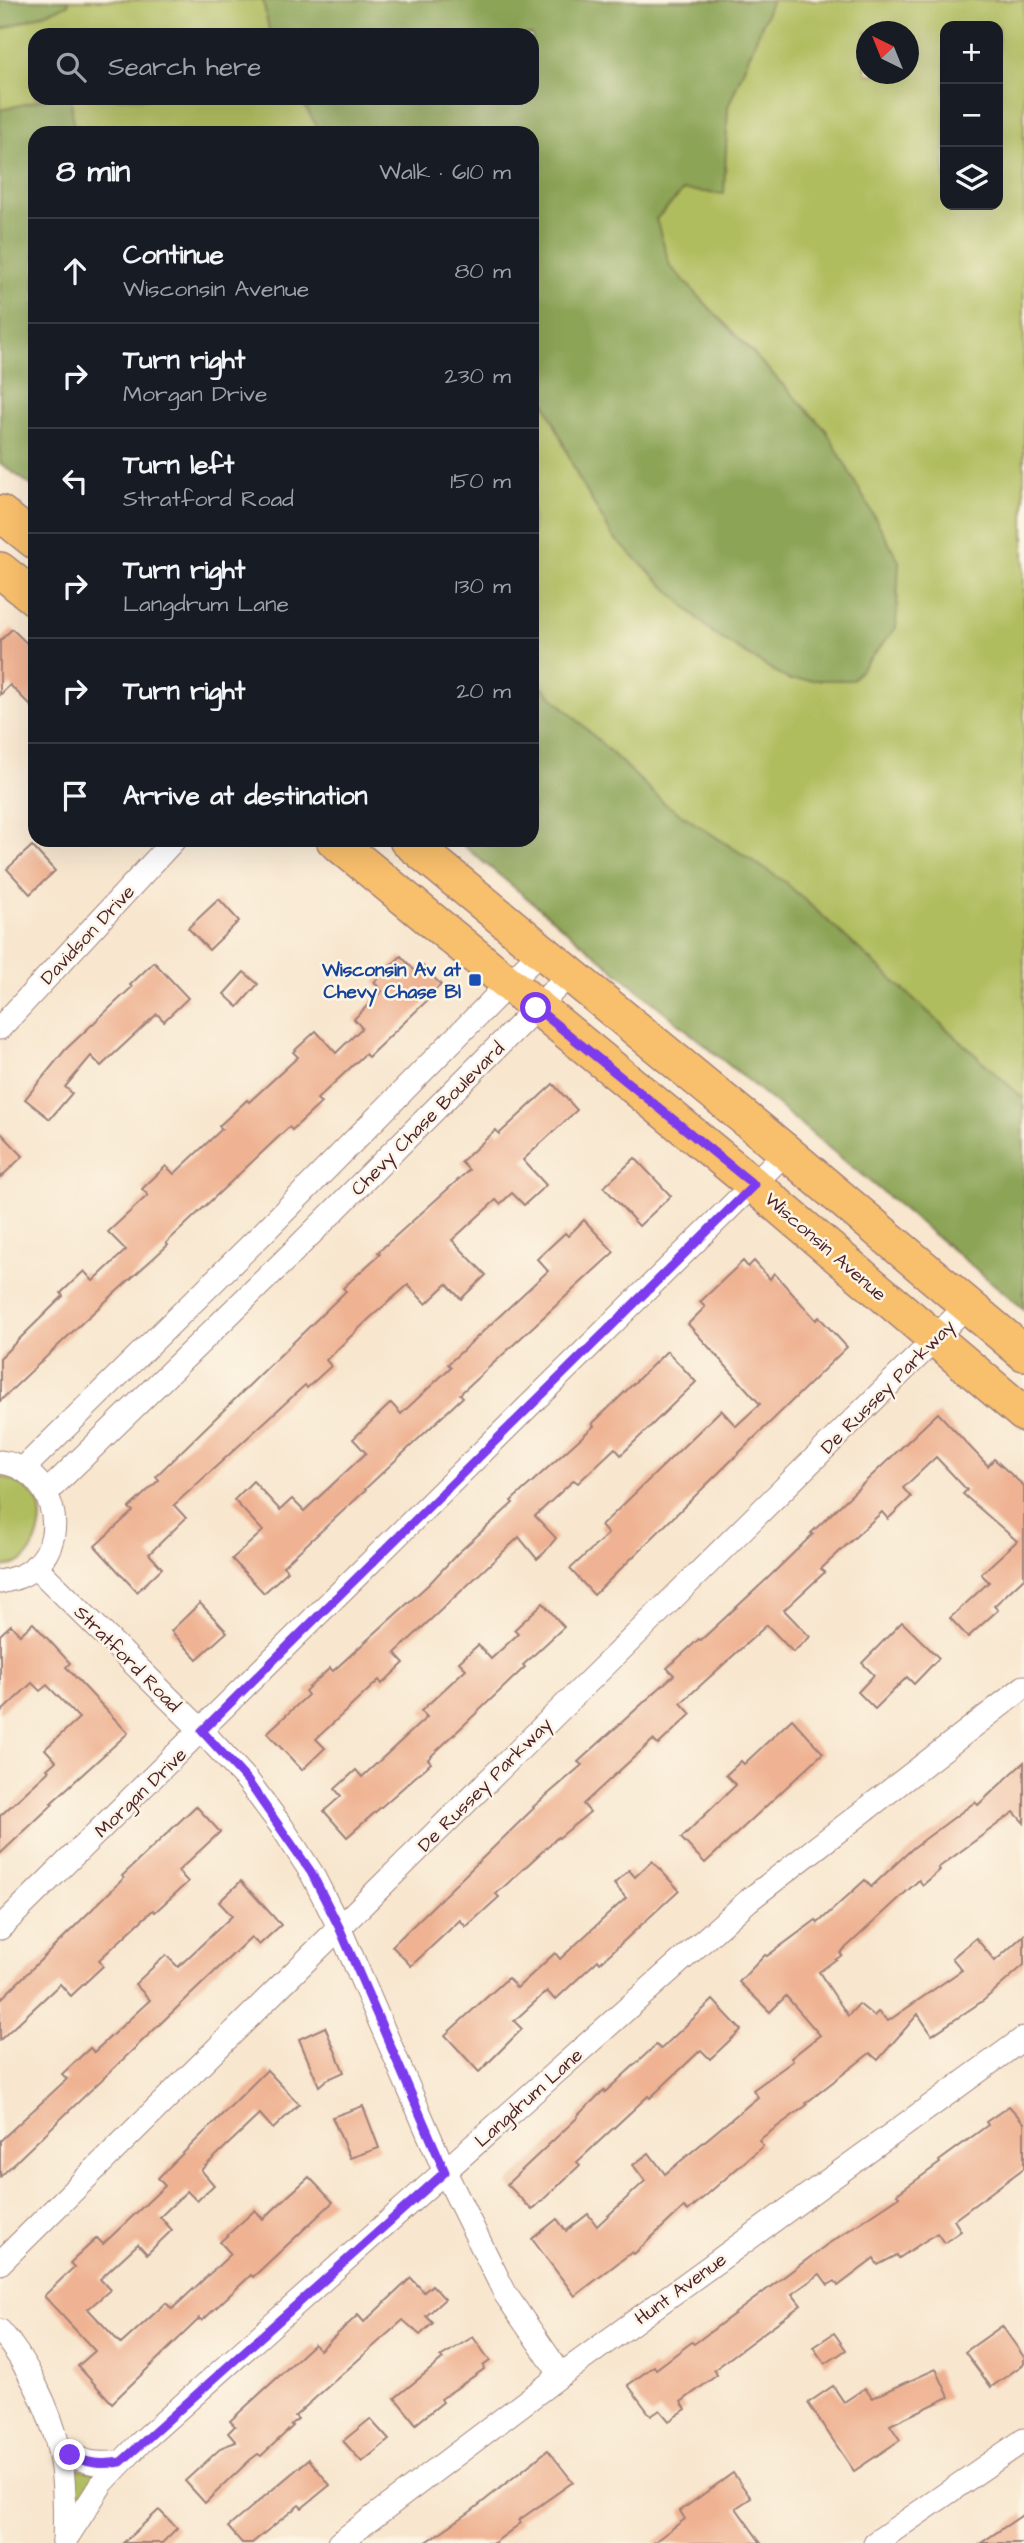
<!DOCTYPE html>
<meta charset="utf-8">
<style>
:root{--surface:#171b24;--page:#20242c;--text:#f1f3f6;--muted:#9ea1a6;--line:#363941}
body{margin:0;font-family:"Architects Daughter",sans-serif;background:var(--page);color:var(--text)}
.controls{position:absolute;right:21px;top:21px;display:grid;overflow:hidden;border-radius:14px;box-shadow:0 7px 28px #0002}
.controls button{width:63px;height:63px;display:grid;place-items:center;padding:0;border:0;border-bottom:2px solid var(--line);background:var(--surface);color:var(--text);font:35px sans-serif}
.compass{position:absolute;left:856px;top:21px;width:63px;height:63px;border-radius:50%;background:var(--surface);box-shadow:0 7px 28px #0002;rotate:317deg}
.stop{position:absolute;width:21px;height:21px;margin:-16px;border:5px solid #7c3aed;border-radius:50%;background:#fff}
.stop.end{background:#7c3aed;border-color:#fff;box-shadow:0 2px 7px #0008}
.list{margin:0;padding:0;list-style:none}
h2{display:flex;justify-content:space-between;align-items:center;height:91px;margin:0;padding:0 28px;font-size:30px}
h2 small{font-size:23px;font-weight:400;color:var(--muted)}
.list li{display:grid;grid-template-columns:46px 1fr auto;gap:21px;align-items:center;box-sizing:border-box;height:105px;padding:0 28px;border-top:2px solid var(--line)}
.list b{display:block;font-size:26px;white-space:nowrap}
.list p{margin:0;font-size:23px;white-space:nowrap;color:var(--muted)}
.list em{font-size:23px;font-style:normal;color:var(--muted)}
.icon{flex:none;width:38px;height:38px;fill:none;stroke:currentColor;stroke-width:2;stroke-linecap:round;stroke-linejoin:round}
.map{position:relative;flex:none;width:1024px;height:2543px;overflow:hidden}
.search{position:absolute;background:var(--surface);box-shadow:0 7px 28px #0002;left:28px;top:28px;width:511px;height:77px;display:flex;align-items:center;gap:18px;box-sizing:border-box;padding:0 24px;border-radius:21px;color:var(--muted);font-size:26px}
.panel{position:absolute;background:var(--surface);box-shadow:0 7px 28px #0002;left:28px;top:126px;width:511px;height:721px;border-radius:21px}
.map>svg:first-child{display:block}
</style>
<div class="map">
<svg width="1024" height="2543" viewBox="0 0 1024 2543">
<rect width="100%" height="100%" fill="#fcf5e5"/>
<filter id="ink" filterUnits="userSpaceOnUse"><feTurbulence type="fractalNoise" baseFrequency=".0143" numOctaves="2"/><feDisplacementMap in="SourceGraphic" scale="14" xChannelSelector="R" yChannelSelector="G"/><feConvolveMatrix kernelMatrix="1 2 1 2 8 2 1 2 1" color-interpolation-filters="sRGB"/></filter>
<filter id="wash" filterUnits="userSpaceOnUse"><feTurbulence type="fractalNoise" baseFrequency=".00686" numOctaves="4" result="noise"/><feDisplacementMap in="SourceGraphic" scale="28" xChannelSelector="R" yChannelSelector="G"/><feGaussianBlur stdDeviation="1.57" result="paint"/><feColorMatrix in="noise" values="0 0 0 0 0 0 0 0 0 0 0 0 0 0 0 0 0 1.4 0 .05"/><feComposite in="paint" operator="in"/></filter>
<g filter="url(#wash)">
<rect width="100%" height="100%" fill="#f8e6ce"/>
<g fill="#b0bd5f" stroke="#7d6e45" stroke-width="2" fill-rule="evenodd">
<path d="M0,0h1024v1309l-567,-469h75v-707h-497v354l-35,-24zM945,26h53v179h-53zM866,32h42v42h-42zM35,35h497v63h-497z"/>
<path d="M0,1477c13,0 35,16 39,28 6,19 -4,51 -23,59 -4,2 -11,2 -16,3z"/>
<path d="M67,2465l32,9 -24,44z"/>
</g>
<g fill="#8ca456" stroke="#6b6240" stroke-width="2">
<path d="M0,0h69l-1,5 -65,24 -3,-3z"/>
<path d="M263,0h509l-44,107 -4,87 -40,-4 -28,29 14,47 156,164 73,131 -3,67 -44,52h-63l-75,-46 -101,-97 -35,-60 -46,-104v-240h-211l-21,-35h232v-63h-262z"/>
<path d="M48,98h23l3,35h-39v355l-35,-25v-353z"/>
<path d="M532,677l132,126 121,79 239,217v210l-567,-469h75z"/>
</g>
<g id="blocks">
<g fill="#efb393">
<path d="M12,629l23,22v59l-25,-25 -10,10v-54z"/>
<path d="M32,846l23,25 -25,23 -23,-25z"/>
<path d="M219,899l20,22 -30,29 -21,-22z"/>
<path d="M401,956l15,16 7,-6 18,19 -7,6 1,2 -67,64 -3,-3 -48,45 4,4 -29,27 -3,-3 -123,116 2,2 -83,75 -85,81v-43l63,-62 -2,-3 23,-22 9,10 33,-31 -18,-18 40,-37 -6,-6 24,-23 8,8 48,-45 -3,-3 28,-26 2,2 49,-45 -5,-5 23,-21 20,22 26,-25 -8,-9 28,-28 -8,-9z"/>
<path d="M154,962l34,36 -24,23 -7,-7 -56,52 -10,-10 -26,31 7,6 -22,26 -25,-20 40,-49 67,-63 -2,-2z"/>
<path d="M244,972l14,12 -20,23 -14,-13z"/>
<path d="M553,1084l24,26 -54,50 23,25 -22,20 -12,-12 -12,11 -4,-4 -44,40 34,35 -25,24 -14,-15 -21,20 -18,-19 -38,33 -44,42 5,6 -24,22 -2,-3 -131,120 12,13 -37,36 13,14 -25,24 -42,-46 38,-35 -4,-3 30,-28 -3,-4 190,-185 -3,-3 37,-34 -2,-2 91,-82 -8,-8 35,-32 3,4z"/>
<path d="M0,1132l23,24 -23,22z"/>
<path d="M635,1158l36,38 -32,30 -35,-39z"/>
<path d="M584,1220l30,32 -154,142 3,3 -98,92 1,1 -83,76 5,5 -24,22 -32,-34 31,-28 -29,-31 19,-19 27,29 12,-11 12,12 62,-58 -13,-14 38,-36 10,11 50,-47 -3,-3 100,-93 -11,-12 28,-26 3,3z"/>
<path d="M743,1261l5,6 6,-6 16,18 4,-6 42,47 3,-3 28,30 -253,248 -24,-26 38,-35 -7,-8 120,-116 15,16 24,-22 -72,-80 17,-17 -5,-5z"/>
<path d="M667,1351l29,31 -75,73 -6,-7 -37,35 -4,-3 -39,36 21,22 -12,15 -7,6 -18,-22 -124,116 9,10 -22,21 -3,-4 -63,59 9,9 -23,22 -35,-37 41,-38 -3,-4 25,-23 3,3 96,-87 28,-30 56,-51 -2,-2 83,-75 -2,-2z"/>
<path d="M938,1413l50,53 6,-7 30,27v92l-30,28 4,4 -30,27 -18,-19 39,-36 -8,-8 36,-33 -54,-47 4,-4 -31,-33 -33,31 8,9 -23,22 -6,-7 -61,57 4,3 -41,38 26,27 -17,15 -26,-27 -86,78 10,11 -33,31 -5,-5 -70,64 7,8 -31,26 -1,-1 -62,57 3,3 -33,30 -6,-7 -49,46 -19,-20 142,-138 -1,-1 49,-42 -4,-3 96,-87 -7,-7 32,-29 2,1 67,-62 45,-44 -2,-1z"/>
<path d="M200,1603l27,29 -30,27 -26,-28z"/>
<path d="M543,1603l21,24 -41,38 2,2 -97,92 3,4 -84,74 -23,-26 17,-15 -6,-7 21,-19 6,7 65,-60 -6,-6 45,-42 -7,-7 19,-17 13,14 27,-25 -4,-4z"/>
<path d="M902,1622l37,36 -25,26 -7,-7 -32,32 -17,-17 16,-17 -12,-12z"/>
<path d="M33,1623l37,40 -4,4 62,66 -77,70 2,1 -53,50v-38l49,-45 -2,-2 9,-8 -11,-12 34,-31 -32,-33 -7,6 -8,-8 -32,30v-78l11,-10 9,10z"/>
<path d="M792,1719l31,34 -118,110 -24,-25 55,-53 -10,-10 15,-14 3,3z"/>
<path d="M1024,1762v61l-10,-11 -76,56 2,2 -17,15 -4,-5 -79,73 2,2 -23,17 29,44 11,-12 15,12 4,-4 10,9 74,-51 -10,-12 24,-20 19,23 29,-26v30l-40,35 -52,35 -14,-21 -40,46 -8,-7 -64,50 1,2 -48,35 4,6 -75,65 -4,-4 -50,47 -2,-2 -57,44 -43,-57 25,-20 9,12 22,-17 9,12 48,-45 -12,-16 16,-12 16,21 93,-77 -5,-7 40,-29 -2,-3 29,-23 -34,-39 -16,16 -31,-30 26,-27 2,1 49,-36 2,3 47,-43 6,7 42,-39 62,-46 3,3z"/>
<path d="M196,1806l24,26 -42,39 10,11 -33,30 -2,-2 -54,50 4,6 -32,30 -11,-12 -60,56v-40l124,-122 -2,-2z"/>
<path d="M652,1861l27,29 -79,73 -2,-3 -43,40 -8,-9 -33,30 8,8 -43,43 -34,-37 63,-57 9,10 38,-35 5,6 66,-61 -12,-14 15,-14 6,7z"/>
<path d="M241,1881l40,44 -22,20 -8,-8 -251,240v-36l67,-62 -5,-5 28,-26 4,4 56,-52 -15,-16 31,-29 12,12 54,-51 -13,-14z"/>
<path d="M713,2000l28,30 -31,29 -9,-9 -51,48 -2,-2 -71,66 3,3 -48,45 -25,-26 71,-67 -1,-1 27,-26 1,2 51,-47 5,4z"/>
<path d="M325,2027l19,45 -18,8 -7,6 -20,-47z"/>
<path d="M267,2070l32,34 -26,25 -13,-15 -59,56 13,15 -17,16 -10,-10 -27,26 12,13 -25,24 -9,-10 -38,35 10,11 -22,19 33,35 45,-41 6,6 59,-55 -11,-12 35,-32 8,9 46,-42 24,25 -80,75 -2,-2 -49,46 -2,-3 -88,85 -34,-37 17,-15 -51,-55 30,-29 -4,-4 27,-25 6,6 62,-58 -7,-8z"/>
<path d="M363,2106l16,42 -29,10 -18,-41z"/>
<path d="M1009,2106l15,17v45l-70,52 7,11 -17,12 -7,-10 -38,25 -2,-3 -19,10 -4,-6 -36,27 -3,-5 -7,4 -8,-11 -28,20 9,11 -87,65 3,5 -36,27 5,7 -17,12 -9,-11 -9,6 -23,-31 26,-19 2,3 36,-27 2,2 131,-98 74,-49 -2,-3 43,-31 -1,-2 49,-36 -2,-3z"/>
<path d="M411,2278l13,14 8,-7 13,14 -19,17 7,7 -13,12 -17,-15 -108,96 3,3 -7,6 2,1 -32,30 -3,-2 -8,6 -45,43 -20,-22 37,-34 14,-5 -8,-9 7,-7 -5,-5 84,-77 6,6 38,-35 6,7z"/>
<path d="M1002,2326l22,31v7l-33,23 -26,-35z"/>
<path d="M834,2333l12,17 -21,14 -12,-17z"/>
<path d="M473,2337l17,24 -7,5 1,3 -43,30 2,3 -27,22 -21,-26 48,-39 -3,-2z"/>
<path d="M936,2369l13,28 -59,28 10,15 -46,31 -46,-68 25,-17 11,16 21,-14 7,10z"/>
<path d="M370,2419l19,21 -27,22 -19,-21z"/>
<path d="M548,2450l25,32 -54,38 2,3 -27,20h-69l45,-31z"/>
<path d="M309,2459l21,26 -28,23 -3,-3 -47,38h-10l-14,-16z"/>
<path d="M733,2473l18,25 -15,10 25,35h-108l32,-24 -5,-8z"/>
<path d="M159,2510l18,18 -15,15h-39z"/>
<path d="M1024,2514v29h-43z"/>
</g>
</g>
</g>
<g filter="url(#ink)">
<use href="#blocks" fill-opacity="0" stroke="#a1827c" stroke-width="2"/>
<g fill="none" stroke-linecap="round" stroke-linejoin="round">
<g stroke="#a1827c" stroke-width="25">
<g id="street">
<path d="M0,1028l174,-188"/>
<path d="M0,1462c49,5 73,71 35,105 -10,9 -22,12 -35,15"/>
<path d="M23,1469l237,-233 281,-285"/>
<path d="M47,1492l237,-231 285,-286"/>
<path d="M35,1566l167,165 45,49 35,47 29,45 28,55 106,245 47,95 14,28 55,80"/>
<path d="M0,1928l786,-776"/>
<path d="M0,2263l919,-908 48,-50"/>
<path d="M0,2331c25,28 50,78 58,115 7,28 7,68 6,97"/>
<path d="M58,2446c22,16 35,20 63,16"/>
<path d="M64,2542l38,-59 38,-40 609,-543 275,-213"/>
<path d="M339,2543l222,-168 463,-337"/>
<path d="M875,2543l149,-103"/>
</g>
</g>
<g stroke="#a1827c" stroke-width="38">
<g id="primary">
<path d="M0,513l35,28"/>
<path d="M0,570l35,28"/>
<path d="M334,840l420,345 270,229"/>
<path d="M407,840l379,312 238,201"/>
</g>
</g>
<use href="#street" stroke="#fff" stroke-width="23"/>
<use href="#primary" stroke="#f8bf6c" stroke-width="35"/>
</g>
</g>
<g fill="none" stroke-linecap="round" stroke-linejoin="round" filter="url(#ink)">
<path stroke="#7c3aed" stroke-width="9" d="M70,2455c18,9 31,10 51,7l324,-290 -106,-245 -28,-55 -64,-92 -45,-49 552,-546 -218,-177"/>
</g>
<rect fill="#1a4fb4" stroke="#fcf5e5" stroke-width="2.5" x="468" y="973" width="14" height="14" rx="3.5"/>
<g text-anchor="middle" stroke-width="5" stroke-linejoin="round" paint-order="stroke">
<g font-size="19" fill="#4a1f2b" stroke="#fcf5e5">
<text transform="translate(87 934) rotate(-47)" y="7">Davidson Drive</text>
<text transform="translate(427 1118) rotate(-45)" y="7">Chevy Chase Boulevard</text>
<text transform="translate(826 1246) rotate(41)" y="7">Wisconsin Avenue</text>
<text transform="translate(887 1386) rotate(-45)" y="7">De Russey Parkway</text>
<text transform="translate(128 1658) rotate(45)" y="7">Stratford Road</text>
<text transform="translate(484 1784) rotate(-45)" y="7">De Russey Parkway</text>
<text transform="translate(140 1792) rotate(-44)" y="7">Morgan Drive</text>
<text transform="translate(528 2097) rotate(-42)" y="7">Langdrum Lane</text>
<text transform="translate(680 2288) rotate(-36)" y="7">Hunt Avenue</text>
</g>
<g font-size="19" font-weight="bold" fill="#164399" stroke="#fcf5e5" text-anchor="end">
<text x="461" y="976">Wisconsin Av at<tspan x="461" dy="22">Chevy Chase Bl</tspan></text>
</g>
</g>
</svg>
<div class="controls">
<button>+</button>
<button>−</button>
<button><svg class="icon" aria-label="layers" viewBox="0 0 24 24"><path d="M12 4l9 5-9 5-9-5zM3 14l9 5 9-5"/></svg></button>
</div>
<svg class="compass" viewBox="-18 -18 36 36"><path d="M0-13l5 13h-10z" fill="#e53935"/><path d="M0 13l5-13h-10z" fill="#9ea1a6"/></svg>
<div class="stop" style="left:536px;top:1008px"></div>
<div class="stop end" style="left:70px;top:2455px"></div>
<div class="search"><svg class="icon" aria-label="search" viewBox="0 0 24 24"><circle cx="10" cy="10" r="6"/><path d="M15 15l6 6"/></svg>Search here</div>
<section class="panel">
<h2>8 min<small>Walk · 610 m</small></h2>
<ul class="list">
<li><svg class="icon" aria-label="ahead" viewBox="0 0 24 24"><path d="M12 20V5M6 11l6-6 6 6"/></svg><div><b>Continue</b><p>Wisconsin Avenue</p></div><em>80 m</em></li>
<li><svg class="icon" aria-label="right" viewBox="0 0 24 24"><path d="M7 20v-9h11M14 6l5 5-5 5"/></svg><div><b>Turn right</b><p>Morgan Drive</p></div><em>230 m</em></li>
<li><svg class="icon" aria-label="left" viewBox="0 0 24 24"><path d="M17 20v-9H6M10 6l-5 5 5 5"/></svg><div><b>Turn left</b><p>Stratford Road</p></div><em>150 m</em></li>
<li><svg class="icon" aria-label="right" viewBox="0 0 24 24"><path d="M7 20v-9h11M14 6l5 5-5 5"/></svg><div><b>Turn right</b><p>Langdrum Lane</p></div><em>130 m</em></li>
<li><svg class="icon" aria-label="right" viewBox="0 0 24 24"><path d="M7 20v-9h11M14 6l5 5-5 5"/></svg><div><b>Turn right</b></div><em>20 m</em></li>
<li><svg class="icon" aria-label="arrive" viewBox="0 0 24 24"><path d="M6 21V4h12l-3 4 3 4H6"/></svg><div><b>Arrive at destination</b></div></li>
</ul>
</section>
</div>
